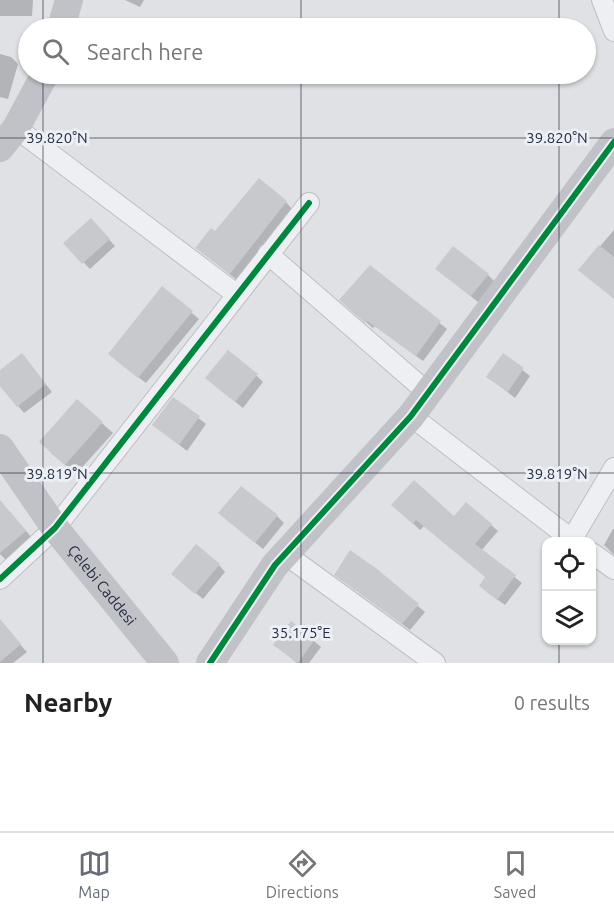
<!DOCTYPE html>
<meta charset="utf-8">
<style>
:root{--surface:#fff;--page:#f6f6f6;--text:#222;--muted:#767676;--line:#e0e0e0;--accent:#666c79}
body{margin:0;font-family:Ubuntu,sans-serif;background:var(--page);color:var(--text)}
.controls{position:absolute;right:18px;bottom:18px;display:grid;overflow:hidden;border-radius:12px;box-shadow:0 2px 4px #0004}
.controls button{width:54px;height:54px;display:grid;place-items:center;padding:0;border:0;border-bottom:2px solid var(--line);background:var(--surface);color:var(--text);font:30px sans-serif}
.list{margin:0;padding:0;list-style:none}
h2{display:flex;justify-content:space-between;align-items:center;height:78px;margin:0;padding:0 24px;font-size:26px}
h2 small{font-size:20px;font-weight:400;color:var(--muted)}
.icon{flex:none;width:33px;height:33px;fill:none;stroke:currentColor;stroke-width:2;stroke-linecap:round;stroke-linejoin:round}
.map{position:relative;flex:none;width:614px;height:663px;overflow:hidden}
.search{position:absolute;background:var(--surface);box-shadow:0 2px 4px #0004;left:18px;right:18px;top:18px;height:66px;display:flex;align-items:center;gap:15px;box-sizing:border-box;padding:0 21px;border-radius:33px;color:var(--muted);font-size:22px}
.sheet{height:168px;background:var(--surface)}
nav{display:flex;justify-content:space-around;align-items:center;box-sizing:border-box;height:84px;border-top:2px solid var(--line);background:var(--surface);font-size:16px;color:var(--muted)}
nav a{display:grid;justify-items:center;gap:3px}
nav .on{color:var(--accent)}
.map>svg:first-child{display:block}
</style>
<div class="map">
<svg width="614" height="663" viewBox="0 0 614 663">
<rect width="100%" height="100%" fill="#e0e1e5"/>
<g fill="#0003">
<path d="M0,0h33l-1,16h-32z"/>
<path d="M125,0h19l-4,7z"/>
<path d="M0,54l11,3 7,7 -10,35 -8,-2z"/>
<path d="M286,202l6,7 -55,71 -40,-32 18,-15z"/>
<path d="M91,220l24,26 -25,23 -25,-26z"/>
<path d="M614,230v68l-34,-28z"/>
<path d="M370,267l77,62 -24,32 -48,-35 -2,2 -25,-21z"/>
<path d="M444,275h44l6,6 -16,21z"/>
<path d="M162,288l37,31 -53,64 -29,-22z"/>
<path d="M503,355l27,21 -15,22 -27,-21z"/>
<path d="M28,362l24,30 -28,21 -24,-29v-12z"/>
<path d="M257,376l6,6 -20,26 -29,-23z"/>
<path d="M173,399l33,25 -19,27 -33,-26z"/>
<path d="M77,401l36,32 -37,41 -25,-21z"/>
<path d="M0,508l10,4 22,26 -26,22 -6,-6z"/>
<path d="M400,511l91,14 7,6 -17,20 41,32 -17,22 -18,-13v-15l-63,-51 -4,4z"/>
<path d="M277,516l7,7 -21,26 -36,-29z"/>
<path d="M613,529h1v26l-10,-10z"/>
<path d="M219,565l6,7 -22,27 -23,-19z"/>
<path d="M376,570l49,42 -15,18 -74,-55z"/>
<path d="M0,623l27,29 -14,11h-13z"/>
<path d="M292,623l29,24 -12,16h-12l-22,-18z"/>
</g>
<g fill="#c8c9cd">
<path d="M259,178l28,23 -57,73 -35,-26 16,-20 4,3z"/>
<path d="M91,218l19,21 -28,25 -19,-21z"/>
<path d="M599,245l15,12v42l-36,-29z"/>
<path d="M453,246l36,28 -18,22 -36,-27z"/>
<path d="M370,265l71,56 -25,35 -49,-35 -2,2 -26,-23z"/>
<path d="M162,286l31,25 -55,67 -30,-24z"/>
<path d="M228,350l30,24 -23,28 -30,-24z"/>
<path d="M22,353l24,31 -29,23 -17,-21v-16z"/>
<path d="M503,353l21,15 -16,24 -22,-15z"/>
<path d="M173,397l27,19 -21,29 -27,-20z"/>
<path d="M77,399l26,23 -38,43 -26,-23z"/>
<path d="M414,480l40,36 12,-14 26,22 -17,20 41,31 -19,25 -18,-14 6,-9 -69,-57 -3,4 -22,-19z"/>
<path d="M241,486l37,29 -23,28 -37,-30z"/>
<path d="M0,500l26,31 -26,22z"/>
<path d="M196,544l24,20 -25,30 -24,-20z"/>
<path d="M350,550l27,19 42,35 -17,20 -68,-49z"/>
<path d="M0,619l21,25 -21,18z"/>
<path d="M291,621l24,18 -17,24 -25,-18z"/>
</g>
<g fill="none" stroke-linecap="round" stroke-linejoin="round">
<g stroke="#bebfc3" stroke-width="22">
<g id="street">
<path d="M602,0l12,31"/>
<path d="M16,128l220,166"/>
<path d="M268,254l160,139"/>
<path d="M411,416l164,126"/>
<path d="M572,539l42,-71"/>
<path d="M592,553l22,16"/>
<path d="M285,554l150,109"/>
<path d="M0,579l55,-51 254,-325"/>
</g>
</g>
<use href="#street" stroke="#eeeff2" stroke-width="20"/>
<g stroke="#c1c2c8" stroke-width="28">
<path d="M61,28l8,-28"/>
<path d="M0,148l16,-20 29,-54"/>
<path id="s1" d="M0,448l55,80 110,135"/>
<path d="M210,663l65,-98 136,-149 203,-274"/>
</g>
<g stroke="#eceff5" stroke-width="10">
<g id="cycleway">
<path d="M0,579l55,-51 254,-325"/>
<path d="M210,663l65,-98 136,-149 203,-274"/>
</g>
</g>
<use href="#cycleway" stroke="#00873e" stroke-width="6"/>
</g>
<path fill="none" stroke="#252d3f" stroke-width="1.5" stroke-opacity="0.45" d="M43,0v28M301,0v28M559,0v28M43,74v589M301,74v589M559,74v468M0,138h614M0,473h614M559,640v23"/>
<g text-anchor="middle" stroke-width="6" stroke-linejoin="round" paint-order="stroke">
<g font-size="15" fill="#252d3f" stroke="#eceff5">
<text dy="5" stroke="none"><textPath href="#s1" startOffset="171">Çelebi Caddesi</textPath></text>
</g>
</g>
<g font-size="15" text-anchor="middle" fill="#252d3f" stroke="#eceff5" stroke-width="6" stroke-linejoin="round" paint-order="stroke">
<text x="57" y="143">39.820°N</text>
<text x="557" y="143">39.820°N</text>
<text x="57" y="479">39.819°N</text>
<text x="557" y="479">39.819°N</text>
<text x="301" y="638">35.175°E</text>
</g>
</svg>
<div class="controls">
<button><svg class="icon" aria-label="locate" viewBox="0 0 24 24"><circle cx="12" cy="12" r="6"/><path d="M12 2v4M12 18v4M2 12h4M18 12h4"/></svg></button>
<button><svg class="icon" aria-label="layers" viewBox="0 0 24 24"><path d="M12 4l9 5-9 5-9-5zM3 14l9 5 9-5"/></svg></button>
</div>
<div class="search"><svg class="icon" aria-label="search" viewBox="0 0 24 24"><circle cx="10" cy="10" r="6"/><path d="M15 15l6 6"/></svg>Search here</div>
</div>
<section class="sheet">
<h2>Nearby<small>0 results</small></h2>
<ul class="list">
</ul>
</section>
<nav>
<a class="on"><svg class="icon" aria-label="map" viewBox="0 0 24 24"><path d="M3 6l6-2 6 2 6-2v14l-6 2-6-2-6 2zM9 4v14M15 6v14"/></svg>Map</a>
<a><svg class="icon" aria-label="directions" viewBox="0 0 24 24"><path d="M12 3l9 9-9 9-9-9zM9 14v-3h6M13 9l2 2-2 2"/></svg>Directions</a>
<a><svg class="icon" aria-label="saved" viewBox="0 0 24 24"><path d="M7 4h10v16l-5-4-5 4z"/></svg>Saved</a>
</nav>
